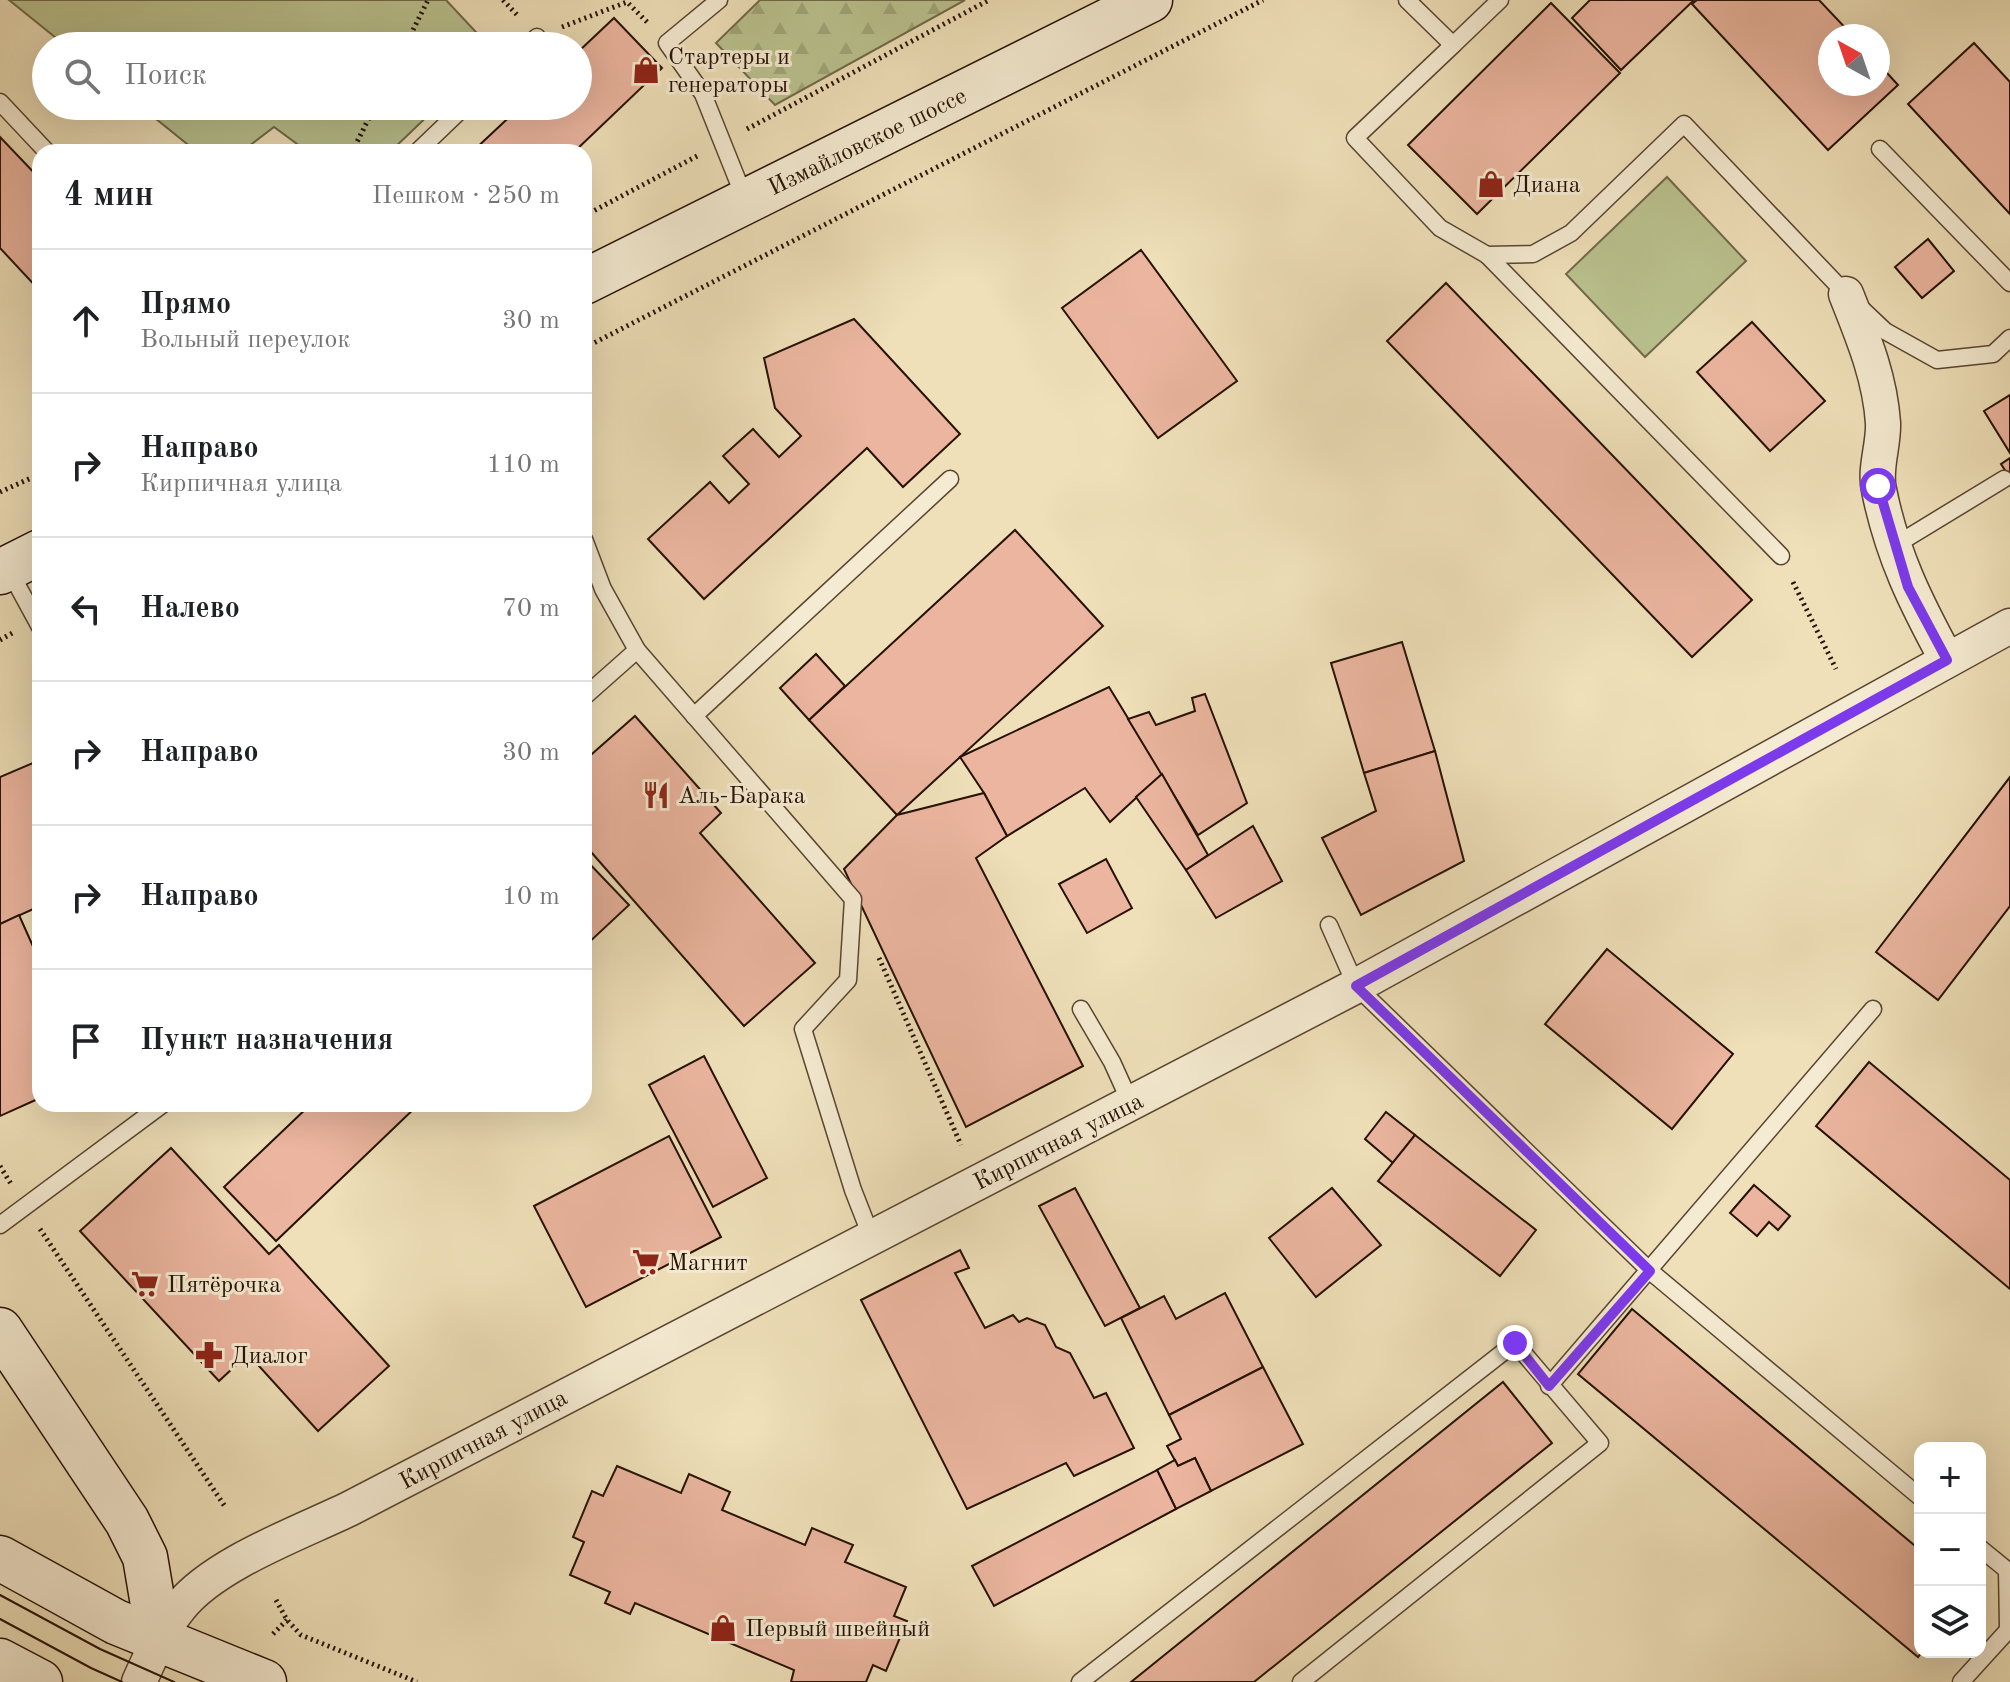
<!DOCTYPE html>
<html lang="ru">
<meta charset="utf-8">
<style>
:root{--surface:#fff;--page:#f6f6f6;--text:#202124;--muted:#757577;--line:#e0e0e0}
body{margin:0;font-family:"Old Standard TT",serif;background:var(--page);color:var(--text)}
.controls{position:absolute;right:24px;bottom:24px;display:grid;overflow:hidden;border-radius:16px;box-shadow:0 8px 32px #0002}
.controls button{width:72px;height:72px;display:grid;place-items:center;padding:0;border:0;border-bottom:2px solid var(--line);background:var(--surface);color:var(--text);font:40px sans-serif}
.compass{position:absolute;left:1818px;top:24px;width:72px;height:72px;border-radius:50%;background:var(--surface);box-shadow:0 8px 32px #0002;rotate:320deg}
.stop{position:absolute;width:24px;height:24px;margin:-18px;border:6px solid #7c3aed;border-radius:50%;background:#fff}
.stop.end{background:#7c3aed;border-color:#fff;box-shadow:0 2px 8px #0008}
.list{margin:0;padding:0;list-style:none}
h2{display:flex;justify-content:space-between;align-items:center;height:104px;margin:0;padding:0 32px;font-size:34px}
h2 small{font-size:26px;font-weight:400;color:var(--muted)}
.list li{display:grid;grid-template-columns:52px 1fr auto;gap:24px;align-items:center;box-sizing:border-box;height:144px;padding:0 32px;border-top:2px solid var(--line)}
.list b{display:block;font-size:30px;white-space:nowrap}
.list p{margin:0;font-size:26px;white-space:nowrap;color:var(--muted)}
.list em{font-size:26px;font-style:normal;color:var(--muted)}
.icon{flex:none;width:44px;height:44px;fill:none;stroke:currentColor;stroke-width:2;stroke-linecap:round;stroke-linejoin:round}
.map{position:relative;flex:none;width:2010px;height:1682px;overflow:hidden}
.search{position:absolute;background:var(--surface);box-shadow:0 8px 32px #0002;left:32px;top:32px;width:560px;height:88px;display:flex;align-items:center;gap:20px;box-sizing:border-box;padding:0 28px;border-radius:44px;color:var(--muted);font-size:30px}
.panel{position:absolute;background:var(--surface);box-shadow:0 8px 32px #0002;left:32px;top:144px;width:560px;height:968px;border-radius:24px}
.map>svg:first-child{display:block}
</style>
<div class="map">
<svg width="2010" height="1682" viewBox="0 0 2010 1682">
<defs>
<pattern id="forest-firs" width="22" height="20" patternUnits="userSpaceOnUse" patternTransform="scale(2)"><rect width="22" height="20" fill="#bac28f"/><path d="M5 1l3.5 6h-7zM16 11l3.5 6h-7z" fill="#a0a67a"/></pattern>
</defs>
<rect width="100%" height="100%" fill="#efe0b9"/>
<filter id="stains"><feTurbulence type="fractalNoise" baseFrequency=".0025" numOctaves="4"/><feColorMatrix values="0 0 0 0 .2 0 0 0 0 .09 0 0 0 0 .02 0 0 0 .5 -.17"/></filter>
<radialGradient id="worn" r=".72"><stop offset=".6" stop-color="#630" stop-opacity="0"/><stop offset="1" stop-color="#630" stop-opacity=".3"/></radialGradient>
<g fill="#bac28f" stroke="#706a4a" stroke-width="2">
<path d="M9,0h437l43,46h-423z"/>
<path d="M140,106h298l-48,46h-82l-34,-25 -33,25h-44z"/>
<path d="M1667,177l79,84 -101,96 -79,-83z"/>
</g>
<path fill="url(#forest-firs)" stroke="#706a4a" stroke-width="2" d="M760,0h205l-190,105 -59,-62z"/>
<g fill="#ebb59f" stroke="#261104" stroke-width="2">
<path d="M1590,0h104l-73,70 -49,-52z"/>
<path d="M1697,0h122l34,36h-23v48h48v-21l20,22 -70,65 -136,-146z"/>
<path d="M1551,3l69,70 -143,141 -69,-69z"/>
<path d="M614,18l48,50 -88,84h-102l49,-46h57v-54z"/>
<path d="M1974,43l36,39v132l-102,-110z"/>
<path d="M0,137l40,42v112l-40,-43z"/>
<path d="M1928,239l26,32 -32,27 -27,-31z"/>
<path d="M1141,250l96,131 -79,57 -96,-130z"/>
<path d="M1446,283l306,317 -60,57 -305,-316z"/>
<path d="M854,319l106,115 -57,53 -36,-39 -163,151 -56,-60 62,-57 19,21 20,-19 -26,-28 30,-27 26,28 22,-21 -26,-28 -11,-50z"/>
<path d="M1752,322l73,79 -55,50 -73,-79z"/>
<path d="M2010,395v58l-26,-42z"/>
<path d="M2010,458v20l-9,-14z"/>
<path d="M1015,530l88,96 -206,189 -88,-95z"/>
<path d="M1402,642l33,109 -71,22 -33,-110z"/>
<path d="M816,654l29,32 -36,34 -29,-32z"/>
<path d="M1109,687l53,87 -52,48 -25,-34 -78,48 -23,-43 -24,-36z"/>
<path d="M1205,694l42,109 -49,32 -70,-116 21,-7 7,13 39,-14 -3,-13z"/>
<path d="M635,716l86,97 -21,20 115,130 -71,63 -160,-182v-83z"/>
<path d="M1435,751l29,110 -103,54 -39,-77 54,-27 -12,-38z"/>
<path d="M40,760v146l-40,18v-147z"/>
<path d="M1162,774l46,81 -22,15 -50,-73z"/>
<path d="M2010,777v129l-72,94 -62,-48z"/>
<path d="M984,793l23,43 -31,22 107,208 -117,61 -122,-258 53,-54z"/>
<path d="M1253,826l29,55 -66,37 -30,-48z"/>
<path d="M584,858l45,47 -45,42z"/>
<path d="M1106,859l26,49 -45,25 -28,-49z"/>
<path d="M19,915l21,47v136l-40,18v-192z"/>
<path d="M1607,949l126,105 -61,75 -127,-105z"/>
<path d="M704,1056l63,122 -54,29 -64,-122z"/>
<path d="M1869,1062l141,118v109l-194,-163z"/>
<path d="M311,1104h108l-143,137 -52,-54z"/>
<path d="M1386,1112l29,23 -22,28 -28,-24z"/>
<path d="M1415,1135l121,95 -36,46 -122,-95z"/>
<path d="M669,1136l52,101 -135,70 -52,-101z"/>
<path d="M171,1148l98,106 10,-9 110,121 -71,65 -70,-77 -29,27 -139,-150z"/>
<path d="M1754,1185l36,31 -12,14 -9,-8 -12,14 -27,-23z"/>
<path d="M1075,1188l65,120 -35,18 -66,-120z"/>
<path d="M1332,1188l49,57 -65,52 -47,-59z"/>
<path d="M960,1250l9,18 -14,5 30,55 28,-13 6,7 8,-4 18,7 11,22 14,6 24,45 12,-5 28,55 -60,28 -8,-13 -99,46 -106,-209z"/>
<path d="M1225,1293l38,74 -94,48 -48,-97 43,-22 12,23z"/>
<path d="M1632,1309l288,241v102h2l-4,5 -340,-283z"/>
<path d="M1263,1367l40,77 -92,47 -16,-33 -17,8 -11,-20 14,-7 -12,-24z"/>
<path d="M1503,1382l49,61 -298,239h-123z"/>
<path d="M1195,1458l16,33 -35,18 -19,-39 18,-10 3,6z"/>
<path d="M617,1466l64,27 8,-19 41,18 -8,18 83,35 7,-17 41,17 -8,17 61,25 -12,29 13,5 -21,50 -13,-6 -7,17h-75l3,-12 -159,-67 -5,11 -25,-11 5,-11 -40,-17 14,-33 -11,-5 19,-46 11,5z"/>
<path d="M1157,1470l19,39 -182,97 -22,-40z"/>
</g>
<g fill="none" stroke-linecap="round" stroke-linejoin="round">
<g stroke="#584531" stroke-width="19">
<g id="lane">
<path d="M719,0l-52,43 36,51 42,105"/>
<path d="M1407,0l46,45 47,-45"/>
<path d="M1453,45l-98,93 85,90 47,27 46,-1 38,-21 113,-109 162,170 39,37 52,29 56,-6 17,-16"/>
<path d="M528,46l9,-9"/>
<path d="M0,102l47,50"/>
<path d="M1880,149l130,134"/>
<path d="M417,152l48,-46"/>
<path d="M1487,255l294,301"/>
<path d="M584,539l19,50 34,61 216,249 -5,81 -45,49 50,161 18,46"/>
<path d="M1894,546l110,-67"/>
<path d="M9,570l31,57"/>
<path d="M584,697l53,-47"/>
<path d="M694,716l256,-237"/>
<path d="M1329,925l27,61 294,285 270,226"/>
<path d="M1081,1009l31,53 19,42"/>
<path d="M0,1225l163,-121"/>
<path d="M1549,1386l324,-377"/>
<path d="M1980,1548l27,22 1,57"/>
<path d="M1080,1682l435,-339 85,100 -299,239"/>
<path d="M1961,1682l49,-54"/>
</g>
</g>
<g stroke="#584531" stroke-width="37">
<g id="street">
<path d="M1846,294c17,43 34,83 37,129 1,22 -9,46 -4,67 13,65 37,113 68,170"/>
<path d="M139,1682c12,-26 23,-53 41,-75 34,-43 119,-74 169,-98l1007,-523 654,-360"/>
</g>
</g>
<g stroke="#261104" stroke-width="47">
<g id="secondary">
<path d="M584,282l566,-282"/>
<path d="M0,572l40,-20"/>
<path d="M0,1330l127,191 18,36 14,83"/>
<path d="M0,1558l116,64 148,60"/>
<path d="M0,1661l40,21"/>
</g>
</g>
<g stroke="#261104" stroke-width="5" stroke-dasharray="2 4" stroke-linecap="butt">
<path d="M503,0l16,17"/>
<path d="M562,27l65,-25 20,20"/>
<path d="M405,46l23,-46"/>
<path d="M747,129l242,-129"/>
<path d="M352,152l23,-46"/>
<path d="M584,216l115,-61"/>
<path d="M584,348l679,-348"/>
<path d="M0,492l40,-18"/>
<path d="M1793,582l43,87"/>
<path d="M0,640l14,-8"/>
<path d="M879,958l82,187"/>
<path d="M0,1166l11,18"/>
<path d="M40,1229l186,279"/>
<path d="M276,1600l11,20 14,15 116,47"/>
<path d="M273,1634l14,-14"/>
</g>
<use href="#lane" stroke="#f5ebd2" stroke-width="16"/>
<use href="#street" stroke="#f5ebd2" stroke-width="34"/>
<use href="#secondary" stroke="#f5ebd2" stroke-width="44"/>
<g stroke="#261104" stroke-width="2">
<path d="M0,1595l100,54 74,33"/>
<path d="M0,1619l91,49 31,14"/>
</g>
</g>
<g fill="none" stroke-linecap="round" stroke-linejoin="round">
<path stroke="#7c3aed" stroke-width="10" d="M1515,1343l34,43 101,-115 -294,-285 591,-326 -39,-73 -30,-101"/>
</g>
<defs>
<g id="shop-bare" transform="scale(2.16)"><path d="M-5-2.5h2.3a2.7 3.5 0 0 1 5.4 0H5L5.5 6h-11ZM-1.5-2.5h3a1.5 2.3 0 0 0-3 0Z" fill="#8f2418" stroke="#f5ebd2" stroke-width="2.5" paint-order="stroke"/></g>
<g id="restaurant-bare" transform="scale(2.16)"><path d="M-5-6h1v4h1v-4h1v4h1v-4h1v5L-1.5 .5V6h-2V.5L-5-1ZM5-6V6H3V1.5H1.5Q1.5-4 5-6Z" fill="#8f2418" stroke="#f5ebd2" stroke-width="2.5" paint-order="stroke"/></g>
<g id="supermarket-bare" transform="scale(2.16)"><path d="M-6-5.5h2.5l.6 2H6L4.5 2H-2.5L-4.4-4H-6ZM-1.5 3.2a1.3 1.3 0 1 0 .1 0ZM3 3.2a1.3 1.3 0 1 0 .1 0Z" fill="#8f2418" stroke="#f5ebd2" stroke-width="2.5" paint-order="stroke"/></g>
<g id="pharmacy-bare" transform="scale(2.16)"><path d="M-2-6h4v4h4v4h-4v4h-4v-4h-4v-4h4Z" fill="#8f2418" stroke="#f5ebd2" stroke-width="2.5" paint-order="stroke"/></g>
</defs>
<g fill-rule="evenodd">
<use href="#shop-bare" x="646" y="70"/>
<use href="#shop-bare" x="1491" y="184"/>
<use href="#restaurant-bare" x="656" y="795"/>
<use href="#supermarket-bare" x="646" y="1262"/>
<use href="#supermarket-bare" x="145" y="1284"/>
<use href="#pharmacy-bare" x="209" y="1355"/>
<use href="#shop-bare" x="723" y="1628"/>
</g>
<g text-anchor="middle" stroke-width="6" stroke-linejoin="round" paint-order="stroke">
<g font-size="24" fill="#261104" stroke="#f5ebd2" text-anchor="start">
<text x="668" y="64">Стартеры и<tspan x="668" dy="28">генераторы</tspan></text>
<text x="1513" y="192">Диана</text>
<text x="678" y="803">Аль-Барака</text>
<text x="668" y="1270">Магнит</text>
<text x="167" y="1292">Пятёрочка</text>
<text x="231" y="1363">Диалог</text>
<text x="745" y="1636">Первый швейный</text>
</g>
<g font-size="24" fill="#261104" stroke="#f5ebd2">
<text transform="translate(867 141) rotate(-26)" y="8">Измайловское шоссе</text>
<text transform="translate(1058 1141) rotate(-27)" y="8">Кирпичная улица</text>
<text transform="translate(483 1439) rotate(-28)" y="8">Кирпичная улица</text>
</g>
</g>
<rect width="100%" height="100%" filter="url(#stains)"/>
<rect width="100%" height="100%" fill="url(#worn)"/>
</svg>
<div class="controls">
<button>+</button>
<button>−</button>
<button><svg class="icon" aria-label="layers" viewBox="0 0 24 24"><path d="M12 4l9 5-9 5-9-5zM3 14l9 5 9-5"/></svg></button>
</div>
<svg class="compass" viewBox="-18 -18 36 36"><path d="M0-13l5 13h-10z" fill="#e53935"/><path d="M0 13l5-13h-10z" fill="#757577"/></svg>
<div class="stop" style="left:1878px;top:486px"></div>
<div class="stop end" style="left:1515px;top:1343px"></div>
<div class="search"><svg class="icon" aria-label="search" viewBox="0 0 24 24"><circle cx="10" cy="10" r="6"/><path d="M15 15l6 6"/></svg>Поиск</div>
<section class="panel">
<h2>4 мин<small>Пешком · 250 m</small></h2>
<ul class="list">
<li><svg class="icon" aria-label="ahead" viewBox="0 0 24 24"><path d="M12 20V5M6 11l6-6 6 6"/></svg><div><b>Прямо</b><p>Вольный переулок</p></div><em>30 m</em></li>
<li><svg class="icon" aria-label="right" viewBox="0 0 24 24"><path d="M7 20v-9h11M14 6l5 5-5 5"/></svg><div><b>Направо</b><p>Кирпичная улица</p></div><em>110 m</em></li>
<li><svg class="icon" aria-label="left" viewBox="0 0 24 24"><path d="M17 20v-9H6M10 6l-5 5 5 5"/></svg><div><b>Налево</b></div><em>70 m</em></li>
<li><svg class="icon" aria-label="right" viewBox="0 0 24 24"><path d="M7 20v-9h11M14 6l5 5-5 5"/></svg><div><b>Направо</b></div><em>30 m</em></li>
<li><svg class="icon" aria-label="right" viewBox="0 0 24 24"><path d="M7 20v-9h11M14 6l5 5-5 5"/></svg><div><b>Направо</b></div><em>10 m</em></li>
<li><svg class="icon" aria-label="arrive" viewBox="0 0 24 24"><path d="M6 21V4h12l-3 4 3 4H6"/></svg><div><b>Пункт назначения</b></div></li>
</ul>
</section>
</div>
